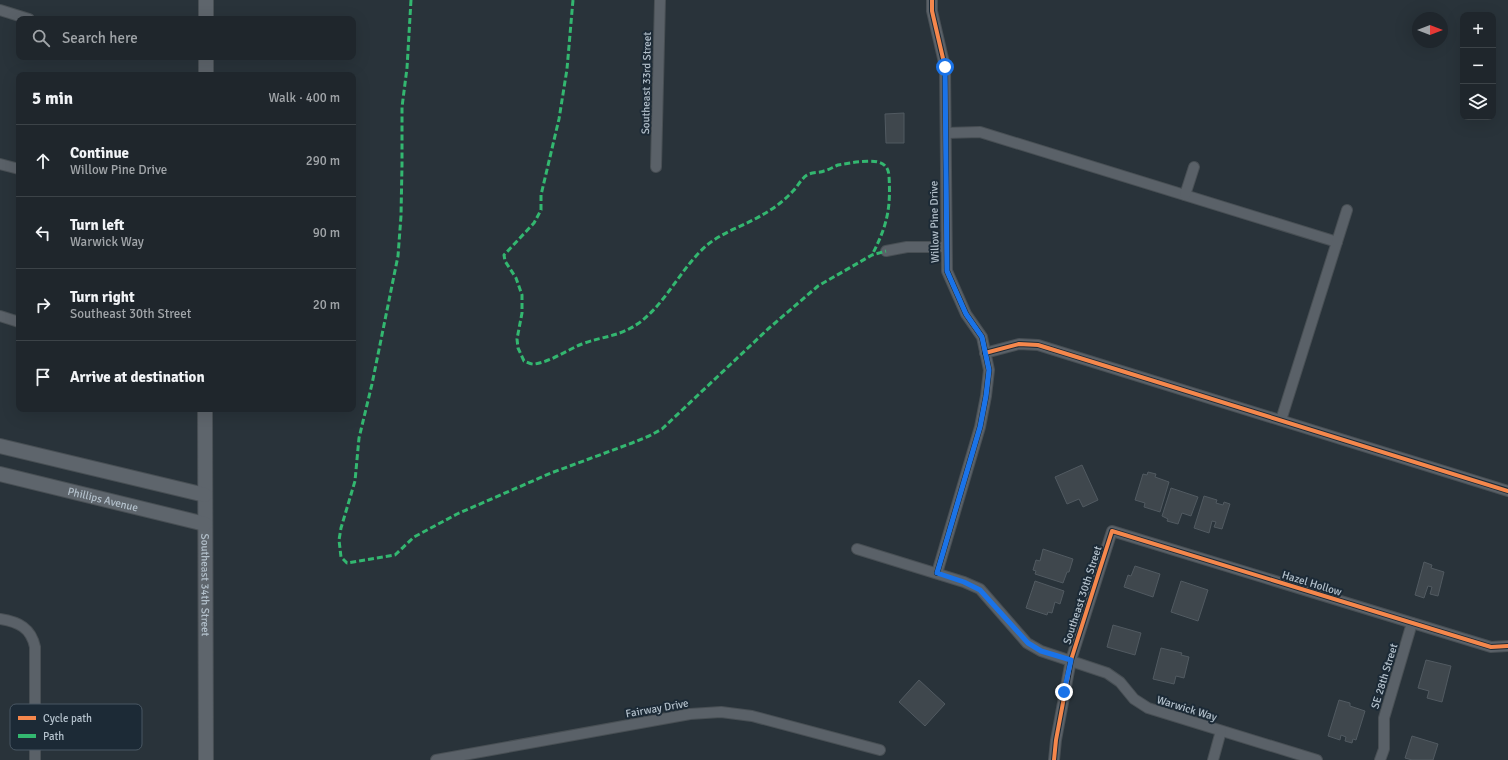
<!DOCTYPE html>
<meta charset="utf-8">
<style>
:root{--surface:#1f262c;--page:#2c3238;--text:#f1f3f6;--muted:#a1a5a9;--line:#3c4348}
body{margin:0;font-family:Signika,sans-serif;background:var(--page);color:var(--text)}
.controls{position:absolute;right:12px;top:12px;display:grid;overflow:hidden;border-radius:8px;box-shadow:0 4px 16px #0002}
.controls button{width:36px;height:36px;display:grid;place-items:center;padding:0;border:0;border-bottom:1px solid var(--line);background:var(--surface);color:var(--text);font:20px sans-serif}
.compass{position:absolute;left:1412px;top:12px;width:36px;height:36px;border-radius:50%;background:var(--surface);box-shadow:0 4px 16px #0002;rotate:90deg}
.stop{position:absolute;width:12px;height:12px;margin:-9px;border:3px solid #1a73e8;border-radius:50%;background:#fff}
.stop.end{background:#1a73e8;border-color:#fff;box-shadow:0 1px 4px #0008}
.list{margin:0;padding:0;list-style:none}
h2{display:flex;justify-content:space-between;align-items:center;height:52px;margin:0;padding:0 16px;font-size:17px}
h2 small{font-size:13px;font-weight:400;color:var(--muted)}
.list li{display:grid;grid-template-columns:26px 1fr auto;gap:12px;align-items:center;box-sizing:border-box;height:72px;padding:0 16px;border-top:1px solid var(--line)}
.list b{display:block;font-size:15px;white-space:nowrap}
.list p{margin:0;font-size:13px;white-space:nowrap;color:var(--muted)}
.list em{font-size:13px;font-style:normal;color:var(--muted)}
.icon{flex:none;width:22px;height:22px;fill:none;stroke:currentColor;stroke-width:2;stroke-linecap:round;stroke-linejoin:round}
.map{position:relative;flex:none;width:1508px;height:760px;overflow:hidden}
.search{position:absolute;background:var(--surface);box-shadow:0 4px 16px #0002;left:16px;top:16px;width:340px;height:44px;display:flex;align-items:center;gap:10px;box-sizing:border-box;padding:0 14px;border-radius:8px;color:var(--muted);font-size:15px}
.panel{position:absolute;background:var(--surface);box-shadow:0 4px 16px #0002;left:16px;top:72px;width:340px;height:340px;border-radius:8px}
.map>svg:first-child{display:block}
</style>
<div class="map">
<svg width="1508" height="760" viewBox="0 0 1508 760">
<rect width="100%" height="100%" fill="#29333a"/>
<g fill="#3f474d" stroke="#515a61">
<path d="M904,113v30h-18l-1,-29z"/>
<path d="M1082,465l16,35 -15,7 -4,-8 -12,5 -12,-27z"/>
<path d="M1148,472l8,2 -1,3 14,5 -9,30 -16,-5 1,-4 -10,-3 8,-26 4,1z"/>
<path d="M1171,488l27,9 -7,19 -9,-3 -4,11 -11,-3 1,-2 -6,-3z"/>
<path d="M1204,496l13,4 -1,3 7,2 1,-3 6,2 -8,25 -8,-2 2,-5 -4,-1 -3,12 -15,-5z"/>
<path d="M1043,549l30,10 -4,13h-2l-4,11 -28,-9 1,-3 -3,-1 3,-10 4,1z"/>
<path d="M1424,562l8,3 -1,3 13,4 -6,24 -8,-2 2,-7 -4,-1 -4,12 -9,-3z"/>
<path d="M1135,566l25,8 -7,23 -29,-10 4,-12 3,1z"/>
<path d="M1035,581l29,10 -4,13 -5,-2 -3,11 -4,-1 -1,3 -21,-7z"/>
<path d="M1181,581l27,9 -10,31 -27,-9z"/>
<path d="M1113,625l28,8 -6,22 -28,-8z"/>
<path d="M1161,648l21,5 -1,2 8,2 -5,21 -8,-2 -2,8 -21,-5z"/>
<path d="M1426,660l25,6 -9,36 -15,-4 2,-7 -11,-3z"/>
<path d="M919,680l26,24 -20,22 -26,-24z"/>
<path d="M1339,700l11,3v3l15,5 -9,29 -3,-1 -1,4 -7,-2 1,-4 -5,-2 -1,5 -12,-4z"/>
<path d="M1412,736l26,8 -5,16h-21l-7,-2z"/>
</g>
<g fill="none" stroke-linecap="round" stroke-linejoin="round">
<g stroke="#484f54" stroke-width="12">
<g id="street">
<path d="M932,0v11l13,56 2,204 19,43 16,23 7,33 -3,26 -6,31 -43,146"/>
<path d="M0,10l29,9"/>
<path d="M946,133l34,-1 357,110"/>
<path d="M0,164l19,5"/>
<path d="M656,167l4,-167"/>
<path d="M1185,195l9,-28"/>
<path d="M886,251l21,-4h39"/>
<path d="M0,316l19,6"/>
<path d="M985,353l34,-9 19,1 470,146"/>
<path d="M1281,420l66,-210"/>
<path d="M857,549l107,33 16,7 47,54 14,8 66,22 13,9 14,17 14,9 169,52"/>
<path d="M0,619c19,3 31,9 35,28v113"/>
<path d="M436,760l254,-46 31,-2 31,4 128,34"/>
<path d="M1054,760l2,-20 15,-80 41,-129 379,116 17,-1"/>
<path d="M1213,760l8,-29"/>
<path d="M1380,760l4,-11v-31l28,-95"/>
</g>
</g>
<g stroke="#484f54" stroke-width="16">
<g id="secondary">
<path d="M206,0v19"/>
<path d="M206,75v-18"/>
<path id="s1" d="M205,409l1,351"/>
<path d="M0,446l205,49"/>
<path id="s2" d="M0,474l205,50"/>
</g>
</g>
<use href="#street" stroke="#5a6168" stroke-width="10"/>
<use href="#secondary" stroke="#5e656c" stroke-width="14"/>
<g stroke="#33b770" stroke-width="3" stroke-dasharray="6 3" stroke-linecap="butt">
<path d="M411,0l-4,68 -5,39v58l-1,51 -3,40 -26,128 -13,54 -4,43 -14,47 -2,12 2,17 6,6 48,-8 19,-18 43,-23 94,-41 81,-30 17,-7 13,-7 106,-100 50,-43 54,-31 14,-4"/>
<path d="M573,0l-6,69 -8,50 -18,76v15l-7,13 -30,32 1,6 11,17 6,17v18l-5,26 1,9 6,13c3,1 8,4 11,3 17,-3 32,-14 47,-20 21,-8 37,-7 57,-21 28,-21 42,-55 67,-77 16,-14 38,-20 56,-31 11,-6 22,-14 31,-24 5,-5 8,-12 14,-16 5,-3 12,-2 17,-4 5,-1 9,-4 14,-6 6,-1 12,-2 18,-3 14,-1 32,-4 33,14 2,33 -2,50 -17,79"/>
</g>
<g stroke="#1c2a36" stroke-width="6">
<g id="cycleway">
<path d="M932,0v11l13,56 2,204 19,43 16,23 7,33 -3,26 -6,31 -43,146"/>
<path d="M985,353l34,-9 19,1 470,146"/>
<path d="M1054,760l2,-20 15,-80 41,-129 379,116 17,-1"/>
</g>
</g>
<use href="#cycleway" stroke="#f5874c" stroke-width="4"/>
</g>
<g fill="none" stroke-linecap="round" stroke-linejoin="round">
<path stroke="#1a73e8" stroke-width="5" d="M945,67l2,204 19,43 16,23 7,33 -3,26 -6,31 -43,146 27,9 16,8 48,53 13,8 30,9 -7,32"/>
</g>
<g text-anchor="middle" stroke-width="4" stroke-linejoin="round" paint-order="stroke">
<g font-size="11" fill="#b3c0cb" stroke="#1c2a36">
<text transform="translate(646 83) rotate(-89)" y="4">Southeast 33rd Street</text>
<text transform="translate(934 222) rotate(-91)" y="4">Willow Pine Drive</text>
<text dy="4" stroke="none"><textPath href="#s2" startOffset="106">Phillips Avenue</textPath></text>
<text transform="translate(1312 583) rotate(17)" y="4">Hazel Hollow</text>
<text dy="4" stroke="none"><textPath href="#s1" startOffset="176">Southeast 34th Street</textPath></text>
<text transform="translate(1082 595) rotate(-72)" y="4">Southeast 30th Street</text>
<text transform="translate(1384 676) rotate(-73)" y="4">SE 28th Street</text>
<text transform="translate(657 708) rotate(-10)" y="4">Fairway Drive</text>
<text transform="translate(1187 708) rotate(17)" y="4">Warwick Way</text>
</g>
</g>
<rect x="10" y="704" width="132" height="46" rx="6" fill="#1c2a36" stroke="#495763" stroke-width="1"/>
<rect x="18" y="716" width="18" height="4" fill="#f5874c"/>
<rect x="18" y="734" width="18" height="4" fill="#33b770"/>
<g font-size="11" fill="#b3c0cb">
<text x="43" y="722">Cycle path</text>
<text x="43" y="740">Path</text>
</g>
</svg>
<div class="controls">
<button>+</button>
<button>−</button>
<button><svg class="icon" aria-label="layers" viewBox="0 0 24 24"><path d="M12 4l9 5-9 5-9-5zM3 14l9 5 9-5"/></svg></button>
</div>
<svg class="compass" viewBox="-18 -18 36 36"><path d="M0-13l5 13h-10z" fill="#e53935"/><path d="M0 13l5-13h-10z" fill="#a1a5a9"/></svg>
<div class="stop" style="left:945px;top:67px"></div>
<div class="stop end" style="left:1064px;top:692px"></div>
<div class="search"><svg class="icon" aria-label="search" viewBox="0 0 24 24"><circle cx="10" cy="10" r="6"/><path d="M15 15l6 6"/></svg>Search here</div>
<section class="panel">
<h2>5 min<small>Walk · 400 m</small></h2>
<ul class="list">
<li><svg class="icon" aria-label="ahead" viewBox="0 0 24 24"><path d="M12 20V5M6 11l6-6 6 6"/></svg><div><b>Continue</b><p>Willow Pine Drive</p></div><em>290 m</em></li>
<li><svg class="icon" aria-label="left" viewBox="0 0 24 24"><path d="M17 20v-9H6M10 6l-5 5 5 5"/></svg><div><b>Turn left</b><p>Warwick Way</p></div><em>90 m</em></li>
<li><svg class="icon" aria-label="right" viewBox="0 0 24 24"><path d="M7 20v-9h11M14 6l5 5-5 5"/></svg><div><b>Turn right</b><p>Southeast 30th Street</p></div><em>20 m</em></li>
<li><svg class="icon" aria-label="arrive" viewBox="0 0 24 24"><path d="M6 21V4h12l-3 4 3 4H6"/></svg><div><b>Arrive at destination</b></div></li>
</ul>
</section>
</div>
